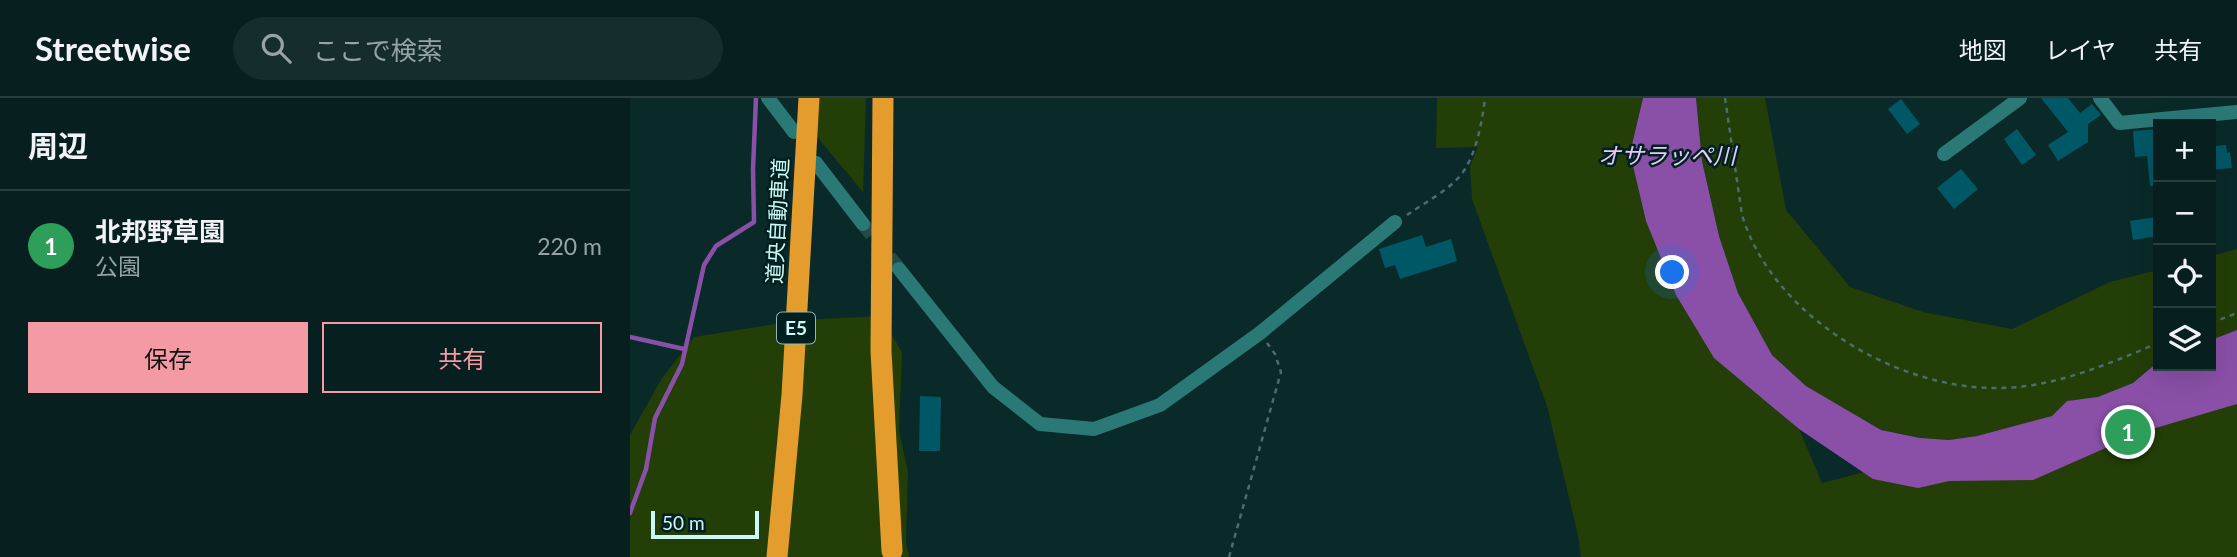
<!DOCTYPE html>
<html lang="ja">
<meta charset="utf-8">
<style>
:root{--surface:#07201f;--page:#152d2c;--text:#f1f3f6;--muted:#98a3a4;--line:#283e3d;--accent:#f49aa4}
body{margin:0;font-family:Lato,"Noto Sans JP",sans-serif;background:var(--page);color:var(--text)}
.controls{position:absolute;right:21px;top:21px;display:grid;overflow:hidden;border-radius:0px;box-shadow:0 7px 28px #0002}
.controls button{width:63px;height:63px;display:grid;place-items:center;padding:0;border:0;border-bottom:2px solid var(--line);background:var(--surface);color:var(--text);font:35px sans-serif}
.scale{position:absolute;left:21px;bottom:18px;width:108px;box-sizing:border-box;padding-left:7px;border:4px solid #cbf8f6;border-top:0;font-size:19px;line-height:24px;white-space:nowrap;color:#cbf8f6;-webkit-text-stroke:5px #002020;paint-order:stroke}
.you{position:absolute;left:1043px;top:175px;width:24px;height:24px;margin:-18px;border:5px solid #fff;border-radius:50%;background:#1a73e8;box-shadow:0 0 0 10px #1a73e833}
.badge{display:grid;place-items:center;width:46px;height:46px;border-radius:50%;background:var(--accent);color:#fff;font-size:23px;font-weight:700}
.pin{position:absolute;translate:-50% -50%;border:4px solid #fff;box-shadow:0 2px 7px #0006}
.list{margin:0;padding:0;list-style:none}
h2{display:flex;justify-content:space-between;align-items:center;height:91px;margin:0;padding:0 28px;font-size:30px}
h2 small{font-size:23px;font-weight:400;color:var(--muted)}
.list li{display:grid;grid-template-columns:46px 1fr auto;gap:21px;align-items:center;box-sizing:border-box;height:112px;padding:0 28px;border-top:2px solid var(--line)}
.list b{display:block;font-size:26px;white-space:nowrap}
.list p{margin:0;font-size:23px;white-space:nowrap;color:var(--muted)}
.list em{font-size:23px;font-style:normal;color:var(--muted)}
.actions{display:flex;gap:14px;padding:21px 28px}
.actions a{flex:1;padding:16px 0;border:2px solid var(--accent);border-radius:0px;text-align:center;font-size:24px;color:var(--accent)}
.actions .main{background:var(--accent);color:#111}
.icon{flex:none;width:38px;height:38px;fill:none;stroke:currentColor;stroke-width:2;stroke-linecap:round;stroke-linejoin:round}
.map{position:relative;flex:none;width:1607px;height:459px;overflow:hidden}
header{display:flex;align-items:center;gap:42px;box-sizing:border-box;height:98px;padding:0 35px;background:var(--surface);border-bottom:2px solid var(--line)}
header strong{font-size:33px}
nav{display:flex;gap:38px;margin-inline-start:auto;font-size:24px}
.search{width:490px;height:63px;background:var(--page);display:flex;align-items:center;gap:18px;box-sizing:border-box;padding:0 24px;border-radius:38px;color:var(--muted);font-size:26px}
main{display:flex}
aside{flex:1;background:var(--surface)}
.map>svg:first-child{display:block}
</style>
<header>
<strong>Streetwise</strong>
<div class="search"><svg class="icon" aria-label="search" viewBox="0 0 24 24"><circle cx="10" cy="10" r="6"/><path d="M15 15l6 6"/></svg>ここで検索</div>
<nav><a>地図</a><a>レイヤ</a><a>共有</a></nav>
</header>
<main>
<aside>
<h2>周辺<small></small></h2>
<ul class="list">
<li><span class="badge" style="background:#2e9e5b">1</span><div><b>北邦野草園</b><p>公園</p></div><em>220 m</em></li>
</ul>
<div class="actions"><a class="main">保存</a><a>共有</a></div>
</aside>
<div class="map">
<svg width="1607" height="459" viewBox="0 0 1607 459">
<rect width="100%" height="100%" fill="#092a29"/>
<g fill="#243e07">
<path d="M189,0h47l-3,94 -46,-55z"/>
<path d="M807,0h206l-13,55 85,205 84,71 23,54 415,-108v182h-656l-3,-22 -31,-129 -75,-207 -2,-33 8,-19 -42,1z"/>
<path d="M1066,0h69l21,112 64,77 73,25 89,17 98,-47 48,-12v92l-25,21 -35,15 -31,3 -14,15 -76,20 -28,4 -29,-2 -39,-8 -75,-44 -34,-31 -34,-62 -19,-57 -17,-75z"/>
<path d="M1607,151v81l-26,10v-84z"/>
<path d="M252,218l20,37 -3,77 9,42 -2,71 3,14h-279v-122l32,-57 32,-41 105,-17z"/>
</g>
<path fill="#8a50a8" d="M1013,0h53l6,63 17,75 19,57 34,62 34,31 75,44 39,8 29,2 28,-4 75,-20 15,-15 31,-4 35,-14 25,-21v4h53v-26l26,-10v74l-95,28 -109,48 -84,1 -31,7 -45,-9 -74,-50 -85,-71 -38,-63 -30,-74 -16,-68z"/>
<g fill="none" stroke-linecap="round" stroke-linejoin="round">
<g stroke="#8a50a8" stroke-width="4.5">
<path d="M0,239l54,12"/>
<path d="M0,415l16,-44 9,-51 27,-54 22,-99 12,-19 38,-24 -1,-53 3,-71"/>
</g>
</g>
<g fill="#005866">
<path d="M1411,0h27l12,15 12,-9 9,11 -13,9v18l-30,19 -10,-16 20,-13z"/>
<path d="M1271,1l19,25 -13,10 -19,-25z"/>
<path d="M1387,31l19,26 -14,10 -18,-26z"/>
<path d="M1528,31v57h-8l-3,-30 -12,1 -2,-26z"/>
<path d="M1596,47l1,8 3,-1 2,16 -21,2v-18l4,-1v-5z"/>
<path d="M1331,71l17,20 -24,20 -17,-21z"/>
<path d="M1525,119l3,19 -25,4 -3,-19z"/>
<path d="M792,137l4,12 25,-8 6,22 -57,18 -5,-14 -10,3 -6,-19z"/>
<path d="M290,298l21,1 -1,54h-21z"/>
</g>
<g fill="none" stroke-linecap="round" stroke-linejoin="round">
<path stroke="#264948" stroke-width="14" stroke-dasharray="14 7" stroke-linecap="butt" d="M233,126l36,45"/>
<g stroke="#496e6d" stroke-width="2.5" stroke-dasharray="5 5" stroke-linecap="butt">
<path d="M1095,0l17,117c30,100 152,173 253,173 55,1 114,-24 163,-45"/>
<path d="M777,117c17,-12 39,-23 53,-39 16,-19 22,-54 25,-78"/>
<path d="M1581,225l26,-10"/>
<path d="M599,459l52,-185 -6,-18 -8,-11"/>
</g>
<g stroke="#2b7977" stroke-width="14">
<path d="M138,0l26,34"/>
<path d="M1470,0l19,25 118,-11"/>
<path d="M1314,56l76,-56"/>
<path d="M186,65l47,61"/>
<path d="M269,171l94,118 47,37 54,5 66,-24 100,-72 135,-111"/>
</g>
<g stroke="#e49c2c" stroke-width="21">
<path d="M253,0l-2,253 11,200"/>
<path d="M147,459l15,-162 17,-297"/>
</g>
</g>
<g text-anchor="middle" stroke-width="5" stroke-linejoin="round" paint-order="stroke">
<rect fill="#002020" stroke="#8eb7b6" stroke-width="2" x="147" y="214.5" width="38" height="31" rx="5"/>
<g font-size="19" font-weight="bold" fill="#cbf8f6">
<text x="166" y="237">E5</text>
</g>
<g font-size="21" fill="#cbf8f6" stroke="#002020">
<text transform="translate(148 123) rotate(-87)" y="7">道央自動車道</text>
</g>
<g font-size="23" font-style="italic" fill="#e5c8f6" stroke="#002020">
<text x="1037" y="66">オサラッペ川</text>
</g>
</g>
</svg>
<div class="controls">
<button>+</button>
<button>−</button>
<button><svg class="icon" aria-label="locate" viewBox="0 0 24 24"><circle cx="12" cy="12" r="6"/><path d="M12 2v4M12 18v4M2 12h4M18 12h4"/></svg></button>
<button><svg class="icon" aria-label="layers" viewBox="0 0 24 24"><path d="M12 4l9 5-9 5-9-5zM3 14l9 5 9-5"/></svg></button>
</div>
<div class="scale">50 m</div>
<div class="you"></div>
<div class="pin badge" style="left:1498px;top:334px;background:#2e9e5b">1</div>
</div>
</main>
